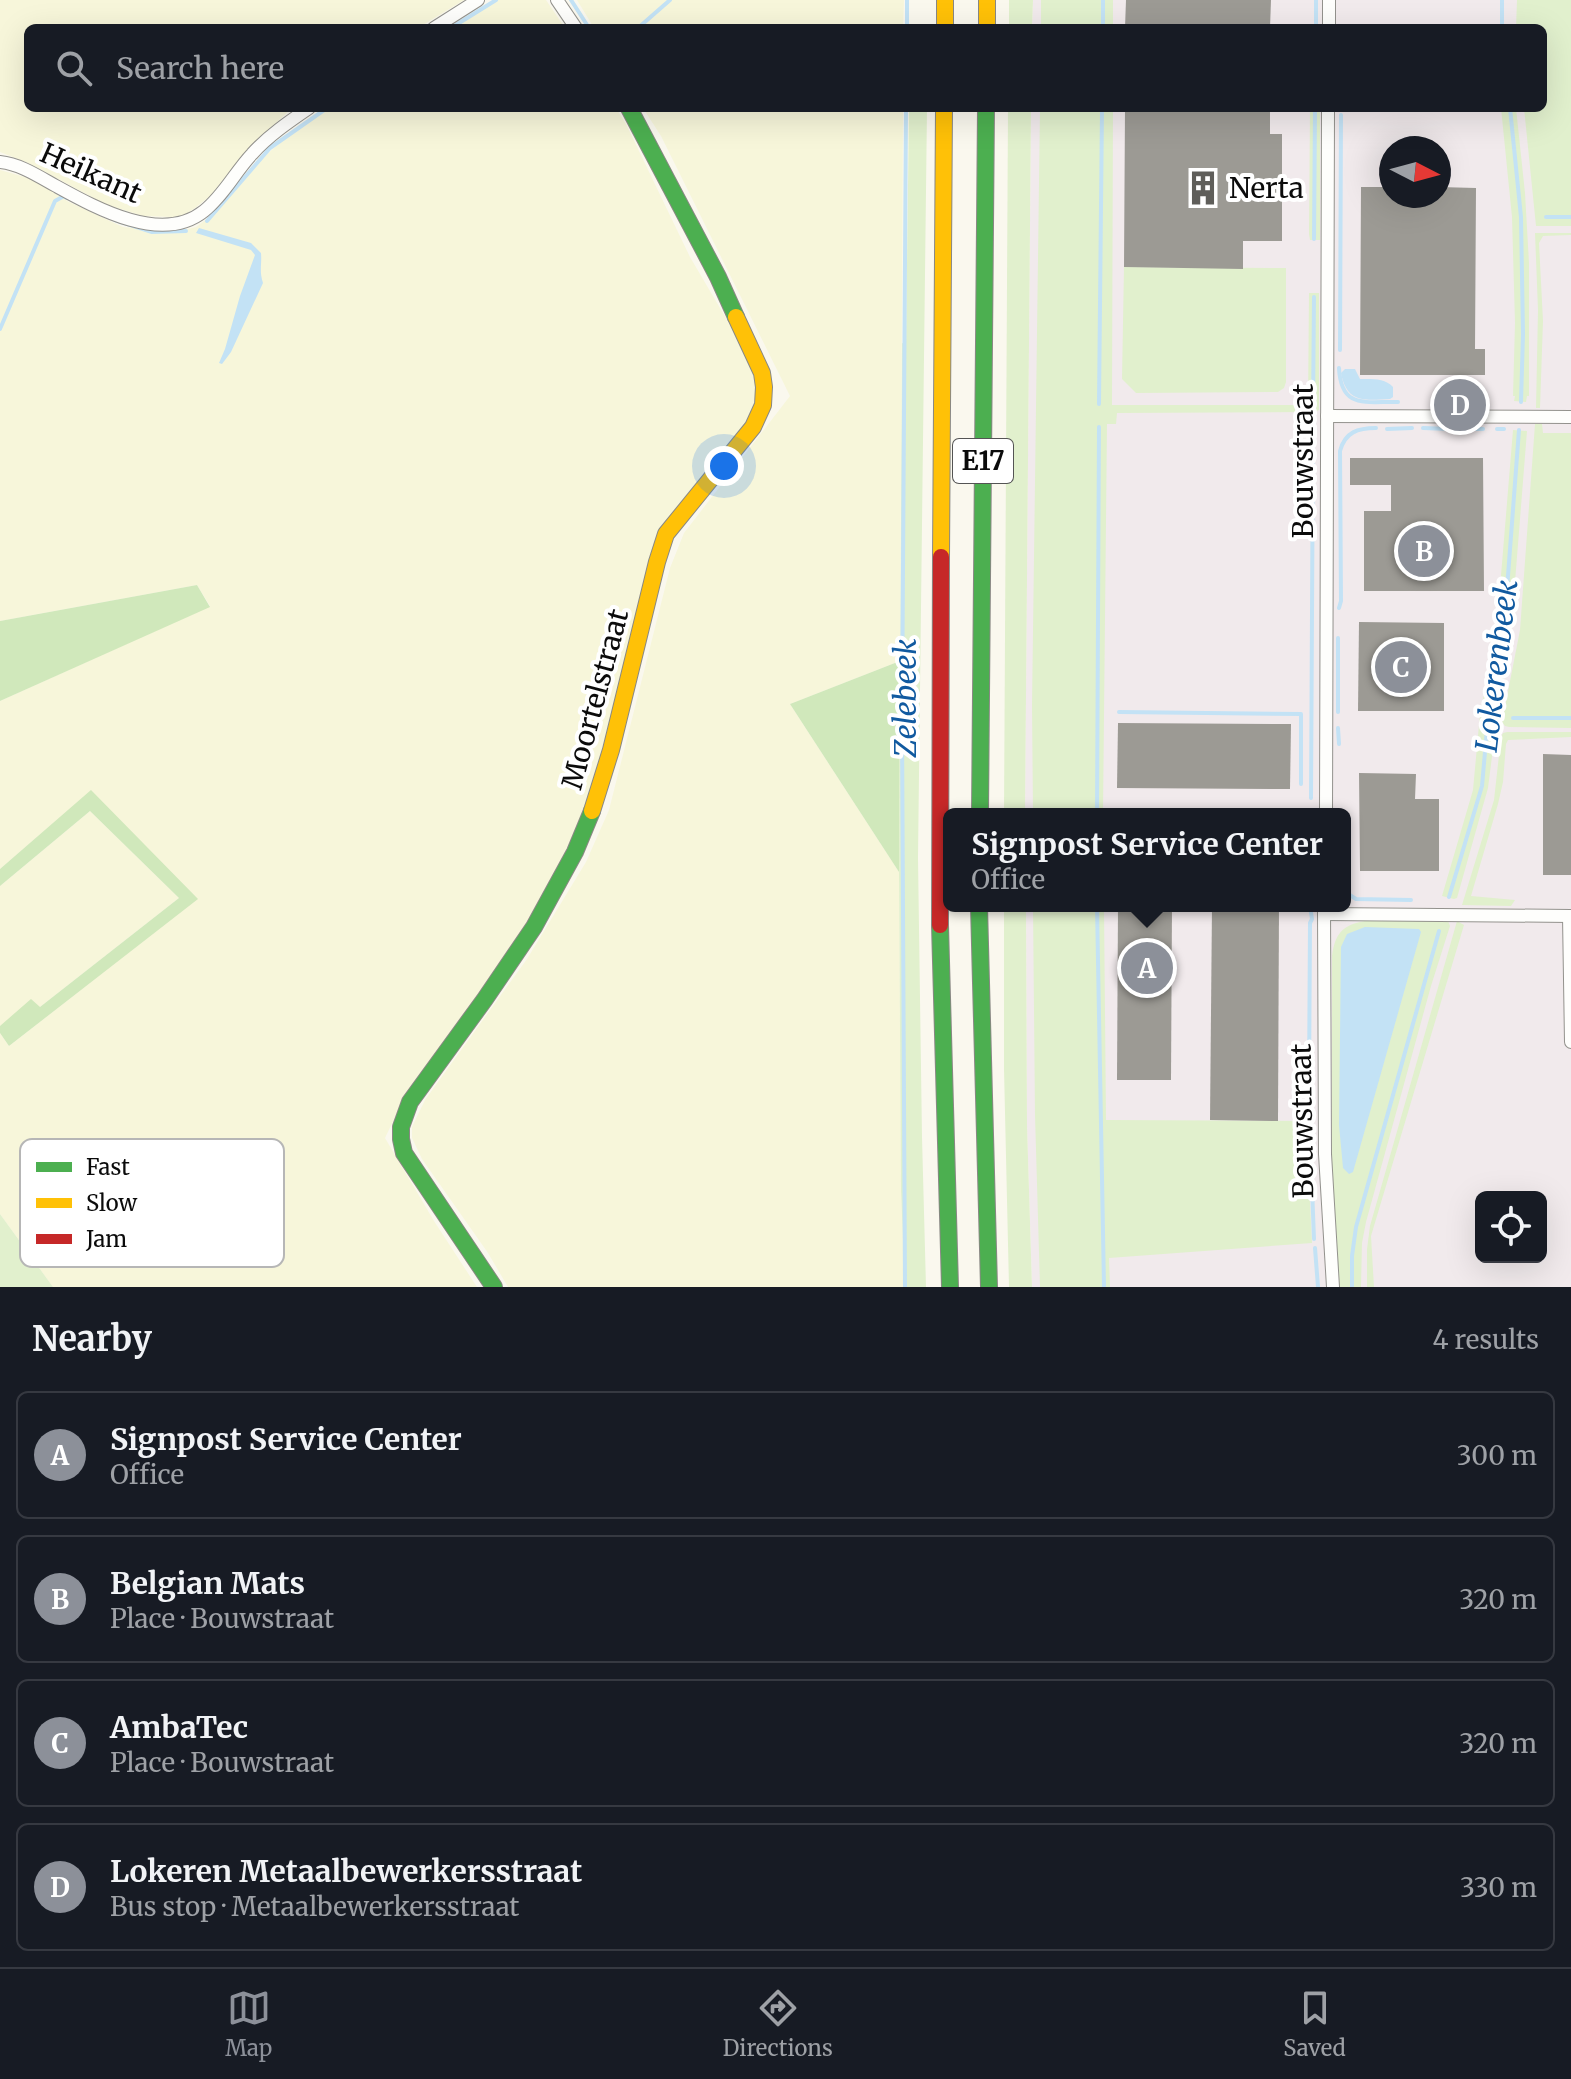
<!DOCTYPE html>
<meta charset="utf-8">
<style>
:root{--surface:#171b24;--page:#20242c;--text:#f1f3f6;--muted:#9ea1a6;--line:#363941;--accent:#8c9099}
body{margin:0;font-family:Merriweather,serif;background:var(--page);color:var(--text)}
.controls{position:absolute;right:24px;bottom:24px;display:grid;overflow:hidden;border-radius:12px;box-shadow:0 8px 32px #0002}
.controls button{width:72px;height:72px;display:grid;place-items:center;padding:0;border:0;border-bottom:2px solid var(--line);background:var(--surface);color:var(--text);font:40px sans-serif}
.compass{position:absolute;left:1379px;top:136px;width:72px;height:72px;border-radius:50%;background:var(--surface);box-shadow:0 8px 32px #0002;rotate:96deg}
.you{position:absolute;left:724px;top:466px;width:28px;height:28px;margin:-20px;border:6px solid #fff;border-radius:50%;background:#1a73e8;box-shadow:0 0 0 12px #1a73e833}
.badge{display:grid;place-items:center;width:52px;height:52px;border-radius:50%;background:var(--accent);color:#fff;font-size:26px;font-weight:700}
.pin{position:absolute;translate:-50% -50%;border:4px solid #fff;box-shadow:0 2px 8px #0006}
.popup{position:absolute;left:943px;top:808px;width:408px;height:104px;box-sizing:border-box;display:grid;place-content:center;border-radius:12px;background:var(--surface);filter:drop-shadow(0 2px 6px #0005);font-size:26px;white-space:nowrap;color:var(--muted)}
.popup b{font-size:30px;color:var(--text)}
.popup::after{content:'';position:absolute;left:50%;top:100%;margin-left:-16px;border:16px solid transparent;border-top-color:var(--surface)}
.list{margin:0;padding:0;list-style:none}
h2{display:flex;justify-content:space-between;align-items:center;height:104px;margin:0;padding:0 32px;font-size:34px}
h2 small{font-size:26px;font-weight:400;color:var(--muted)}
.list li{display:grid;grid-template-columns:52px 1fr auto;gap:24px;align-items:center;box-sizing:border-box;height:128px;margin:0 16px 16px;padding:0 16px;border:2px solid var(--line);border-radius:12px}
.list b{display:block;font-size:30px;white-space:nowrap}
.list p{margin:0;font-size:26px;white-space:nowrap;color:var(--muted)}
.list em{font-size:26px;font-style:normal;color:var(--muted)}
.icon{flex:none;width:44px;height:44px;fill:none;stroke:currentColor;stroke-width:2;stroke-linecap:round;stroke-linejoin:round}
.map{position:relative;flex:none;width:1571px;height:1287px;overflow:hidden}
.search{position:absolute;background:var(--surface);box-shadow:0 8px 32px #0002;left:24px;right:24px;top:24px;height:88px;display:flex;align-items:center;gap:20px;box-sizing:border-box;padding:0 28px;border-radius:12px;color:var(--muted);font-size:30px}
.sheet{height:680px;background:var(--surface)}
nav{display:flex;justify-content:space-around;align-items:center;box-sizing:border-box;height:112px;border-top:2px solid var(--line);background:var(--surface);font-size:22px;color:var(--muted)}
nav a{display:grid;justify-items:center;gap:4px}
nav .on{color:var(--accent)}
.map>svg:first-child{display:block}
</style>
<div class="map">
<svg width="1571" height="1287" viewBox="0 0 1571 1287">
<rect width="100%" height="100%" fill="#faf8ee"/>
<path fill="#f1eaec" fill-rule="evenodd" d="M1033,0h538v1287h-539l-5,-162 -1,-219h319v-92h-320l6,-706h512v-80h-511zM1391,148h48v48h-48zM1481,1197h60v60h-60z"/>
<g fill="#f7f6da">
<path d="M0,0h464l-46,28h-390v80h264l-42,39 -40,49 -15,12 -11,7 -10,2 -31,-1 -38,-12 -77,-41 -28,-11z"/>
<path d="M496,0h50l19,28h-113z"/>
<path d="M577,0h327l-1,28h-309z"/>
<path d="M326,108h290l10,16 64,133 50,85 15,29 3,20 -1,17 -111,172 -39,151 -26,90 -30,59 -29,55 -105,145 -20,33 -12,25 49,83 43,66h-424l-53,-73v-181l9,13 188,-147 -106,-108 -91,78v-168l210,-95 -13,-21 -197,36v-451l32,9 37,23 54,25 52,5 21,-5 16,-12 48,-55 48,-41z"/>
<path d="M643,108h260l-3,553 -110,43 109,168 2,319 4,96h-397l-20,-34 -66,-94 -10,-21v-11l13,-27 102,-141 59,-97 23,-52 61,-242 14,-35 106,-137 -129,-260z"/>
<path d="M90,811l89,87 -139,109 -40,19v-140z"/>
</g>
<g fill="#e1f0cd">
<path d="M1009,0h24l-1,28h-23z"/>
<rect x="1041" y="0" width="72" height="28"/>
<path d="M1517,0h54v226h-35l-12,-118h19v-80h-27z"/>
<path d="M909,108h18l-9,750 4,279 4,150h-21l-4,-96 -2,-319 3,-529 4,1z"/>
<path d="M1008,108h23l-6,706h-21z"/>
<path d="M1040,108h73l-1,297h196l1,-112h10v117l-4,2 -198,1 -1,11h-9l-4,390h-70l-1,-108z"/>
<path d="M1310,108h10v132h-10l-1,-6z"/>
<path d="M1501,108h15l9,85 4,70v133h-2l-1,6 -12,-1 1,-5h-2l2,-73 -3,-106z"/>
<path d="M1535,233h36v2l-28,1 -4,7 4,78 -3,87h-4l2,-98z"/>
<path d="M1124,267l162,1v114l-2,6 -6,4 -142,1 -14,-14z"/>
<path d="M1535,424h7l1,9h28v295l-62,-1 -4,-1 -3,-4 18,-92z"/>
<path d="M1513,430l14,1 -17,214 -11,56 -11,87 -31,110 -3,1 -12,-3 31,-106 7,-76 16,-78z"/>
<path d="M1507,732h64v5l-63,3 -2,4 -3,38 -5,22 -27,92 44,4 -4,6 -49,-1 32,-105 7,-63 2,-4z"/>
<path d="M1004,906h22l1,219 5,162h-23l-5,-218z"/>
<path d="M1033,906h71l2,214 200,1 6,122 -203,15 1,29h-70l-5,-172z"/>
<path d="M1365,921h83l2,5 -19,60 -65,236 -4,21 -1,44h-22l-7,-118v-213c3,-22 10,-31 33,-35z"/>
<path d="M1457,921l7,4 -93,311 3,51h-7v-38l3,-23z"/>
<path d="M0,1214l53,73h-53z"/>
</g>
<g fill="#d0e8bb">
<path d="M197,585l13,22 -210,94v-80z"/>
<path d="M900,661l-1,211 -109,-168z"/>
<path d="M91,790l107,109 -189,147 -9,-13v-7l31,-27 9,8 139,-109 -89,-87 -90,75v-17z"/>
</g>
<g fill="#c3e2f5">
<path d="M199,228l52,15 10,10c1,12 -2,18 2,30l-32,69 -9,12 -3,-1 6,-14 15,-53 15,-41 -4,-5 -55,-17z"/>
<path d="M1345,369h10l5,10c12,0 25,-1 33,8v10l-3,2c-25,1 -43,5 -49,-26z"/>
<path d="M1365,927l54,2 2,3 -68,240 -4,2 -6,-6 -4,-43 2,-178 6,-13z"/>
</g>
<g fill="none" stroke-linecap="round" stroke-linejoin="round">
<g stroke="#c3e2f5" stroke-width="4">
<path d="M571,0l18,28"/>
<path d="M451,28l45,-28"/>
<path d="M638,28l32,-28"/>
<path d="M907,28v-28"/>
<path d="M1103,28v-28"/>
<path d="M1316,28v-28"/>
<path d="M1502,28v-28"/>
<path d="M1510,108l11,109 2,117 -2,68"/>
<path d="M1546,217h25"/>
<path d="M115,220l37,12 34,-1"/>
<path d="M207,221l63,-73 57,-40"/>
<path d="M1314,239l1,-131"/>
<path d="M0,329l55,-128 9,-5 3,2"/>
<path d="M1340,350l1,-235"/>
<path d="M1339,368c2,42 27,33 59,34"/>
<path d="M1099,404l3,-296"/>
<path d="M1313,410l1,-113"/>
<path d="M1423,428l26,1"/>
<path d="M1387,429l25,-1"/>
<path d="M1460,429h23"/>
<path d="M1497,429h7"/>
<path d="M1339,608l2,-7 -1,-150c5,-19 18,-23 36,-23"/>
<path d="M1119,712l182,2v70"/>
<path d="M1338,712v-74"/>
<path d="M1513,718h58"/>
<path d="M1338,728l1,16"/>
<path d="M1311,798l2,-369"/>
<path d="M1097,814l2,-387"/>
<path d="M1345,892l11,7 55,1"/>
<path d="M1449,897l33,-111 6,-68 15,-76 16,-212"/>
<path d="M1097,906l7,381"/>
<path d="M1309,1087l1,-164 2,-4 -2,-13"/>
<path d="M1309,1111l5,128"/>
<path d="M1315,1248l3,39"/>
<path d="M905,1287l-3,-564 4,-615"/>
<path d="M1352,1287v-31l4,-29 83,-296"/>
</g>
</g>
<g fill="#9c9a94">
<path d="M1126,0h145l-1,28h-145z"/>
<path d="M1125,108h145v26h12v107h-39v28l-119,-2z"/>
<path d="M1361,187h30v9h48v-9l37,1 -1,161h10v26h-125z"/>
<path d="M1350,458h133l1,133h-120v-80h27v-26h-41z"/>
<path d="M1359,622l85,1v88h-86z"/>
<path d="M1118,723l173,1 -1,65 -173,-1z"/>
<path d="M1543,754l28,1v120h-28z"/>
<path d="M1359,773l57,1 -1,25h24v72h-79z"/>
<path d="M1118,906h54l-1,174h-54z"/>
<path d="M1212,906h67l-1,215 -68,-1z"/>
</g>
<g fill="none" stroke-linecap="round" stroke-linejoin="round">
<g stroke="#93928d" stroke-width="14">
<g id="street">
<path d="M557,0l19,28"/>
<path d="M434,28l44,-28"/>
<path d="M1329,28v-28"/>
<path d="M0,162c20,2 38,14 56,24 40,22 106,59 148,25 20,-16 31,-39 48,-57 16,-18 38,-33 57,-46"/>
<path d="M1327,416l244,1"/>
<path d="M1326,814l2,-706"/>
<path d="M1324,906l1,248 8,133"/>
<path d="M1324,914l247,2"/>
<path d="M1569,916l2,126"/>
</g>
</g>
<g stroke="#898884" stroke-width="18">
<g id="fast">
<path d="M629,108l89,169 18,40"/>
<path d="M980,814l6,-706"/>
<path d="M979,906l10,381"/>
<path d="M940,925l10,362"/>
<path d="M494,1287l-90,-134 -3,-14v-12l9,-25 75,-103 49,-72 41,-75 17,-41"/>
</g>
</g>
<g stroke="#898884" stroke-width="18">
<g id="slow">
<path d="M945,0v28"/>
<path d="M987,0v28"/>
<path d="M941,557l3,-449"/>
<path d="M592,811l19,-61 46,-188 9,-28 87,-107 10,-22 1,-18 -2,-14 -26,-56"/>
</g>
</g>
<g stroke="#898884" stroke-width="18">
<path id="jam" d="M940,925l1,-368"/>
</g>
<use href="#street" stroke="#fefefc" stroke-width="12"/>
<use href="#fast" stroke="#4caf50" stroke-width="16"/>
<use href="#slow" stroke="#ffc107" stroke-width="16"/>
<use href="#jam" stroke="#c62828" stroke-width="16"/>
</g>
<defs>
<g id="building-bare" transform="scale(2.76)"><path d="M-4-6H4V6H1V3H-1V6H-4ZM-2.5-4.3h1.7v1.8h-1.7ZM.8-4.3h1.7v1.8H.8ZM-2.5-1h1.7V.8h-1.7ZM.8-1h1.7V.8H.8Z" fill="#5f5e5a" stroke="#fff" stroke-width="2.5" paint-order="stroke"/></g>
</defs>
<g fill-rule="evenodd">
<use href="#building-bare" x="1203" y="188"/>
</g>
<g text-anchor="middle" stroke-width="8" stroke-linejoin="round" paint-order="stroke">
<rect fill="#fff" stroke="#545454" stroke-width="2" x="953" y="439" width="60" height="44" rx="6"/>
<g font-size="26" font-weight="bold" fill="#0b0b0b">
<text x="983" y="470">E17</text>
</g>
<g font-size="28" fill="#0b0b0b" stroke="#fff">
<text transform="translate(91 173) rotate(24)" y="10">Heikant</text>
<text transform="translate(1303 461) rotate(-90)" y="10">Bouwstraat</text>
<text transform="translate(595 699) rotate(-75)" y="10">Moortelstraat</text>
<text transform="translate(1302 1121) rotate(-91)" y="10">Bouwstraat</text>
</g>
<g font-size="28" fill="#0b0b0b" stroke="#fff" text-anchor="start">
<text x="1229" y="198">Nerta</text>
</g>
<g font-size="30" font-style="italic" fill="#115aa0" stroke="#fff">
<text transform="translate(1497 666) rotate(-83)" y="10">Lokerenbeek</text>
<text transform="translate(906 698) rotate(-90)" y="10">Zelebeek</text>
</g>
</g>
<rect x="20" y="1139" width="264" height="128" rx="12" fill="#fff" stroke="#b6b6b6" stroke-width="2"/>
<rect x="36" y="1162" width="36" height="10" fill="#4caf50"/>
<rect x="36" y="1198" width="36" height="10" fill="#ffc107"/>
<rect x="36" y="1234" width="36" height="10" fill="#c62828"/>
<g font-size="22" fill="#0b0b0b">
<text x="86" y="1175">Fast</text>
<text x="86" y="1211">Slow</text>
<text x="86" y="1247">Jam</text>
</g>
</svg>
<div class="controls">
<button><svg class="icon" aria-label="locate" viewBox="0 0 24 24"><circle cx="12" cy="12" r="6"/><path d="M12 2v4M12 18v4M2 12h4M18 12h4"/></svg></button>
</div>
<svg class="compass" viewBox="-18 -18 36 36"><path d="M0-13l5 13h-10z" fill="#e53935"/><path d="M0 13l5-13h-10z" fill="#9ea1a6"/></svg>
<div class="you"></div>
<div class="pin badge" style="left:1147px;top:968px">A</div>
<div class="popup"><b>Signpost Service Center</b>Office</div>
<div class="pin badge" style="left:1424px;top:551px">B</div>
<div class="pin badge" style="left:1401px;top:667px">C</div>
<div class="pin badge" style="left:1460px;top:405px">D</div>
<div class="search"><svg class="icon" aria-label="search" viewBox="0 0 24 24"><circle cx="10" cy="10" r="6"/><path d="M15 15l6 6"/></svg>Search here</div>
</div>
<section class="sheet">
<h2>Nearby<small>4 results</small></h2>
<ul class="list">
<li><span class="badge">A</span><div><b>Signpost Service Center</b><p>Office</p></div><em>300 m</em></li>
<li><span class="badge">B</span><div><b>Belgian Mats</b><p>Place · Bouwstraat</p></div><em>320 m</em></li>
<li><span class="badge">C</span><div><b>AmbaTec</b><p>Place · Bouwstraat</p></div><em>320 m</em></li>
<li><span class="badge">D</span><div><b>Lokeren Metaalbewerkersstraat</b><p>Bus stop · Metaalbewerkersstraat</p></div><em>330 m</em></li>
</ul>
</section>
<nav>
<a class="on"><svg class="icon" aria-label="map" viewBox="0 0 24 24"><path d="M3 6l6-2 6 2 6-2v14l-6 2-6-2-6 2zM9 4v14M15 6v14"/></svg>Map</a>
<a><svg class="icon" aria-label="directions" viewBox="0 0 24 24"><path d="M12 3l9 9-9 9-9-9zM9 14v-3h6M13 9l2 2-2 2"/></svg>Directions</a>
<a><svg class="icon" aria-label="saved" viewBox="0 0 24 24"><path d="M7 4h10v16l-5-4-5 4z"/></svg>Saved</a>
</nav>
